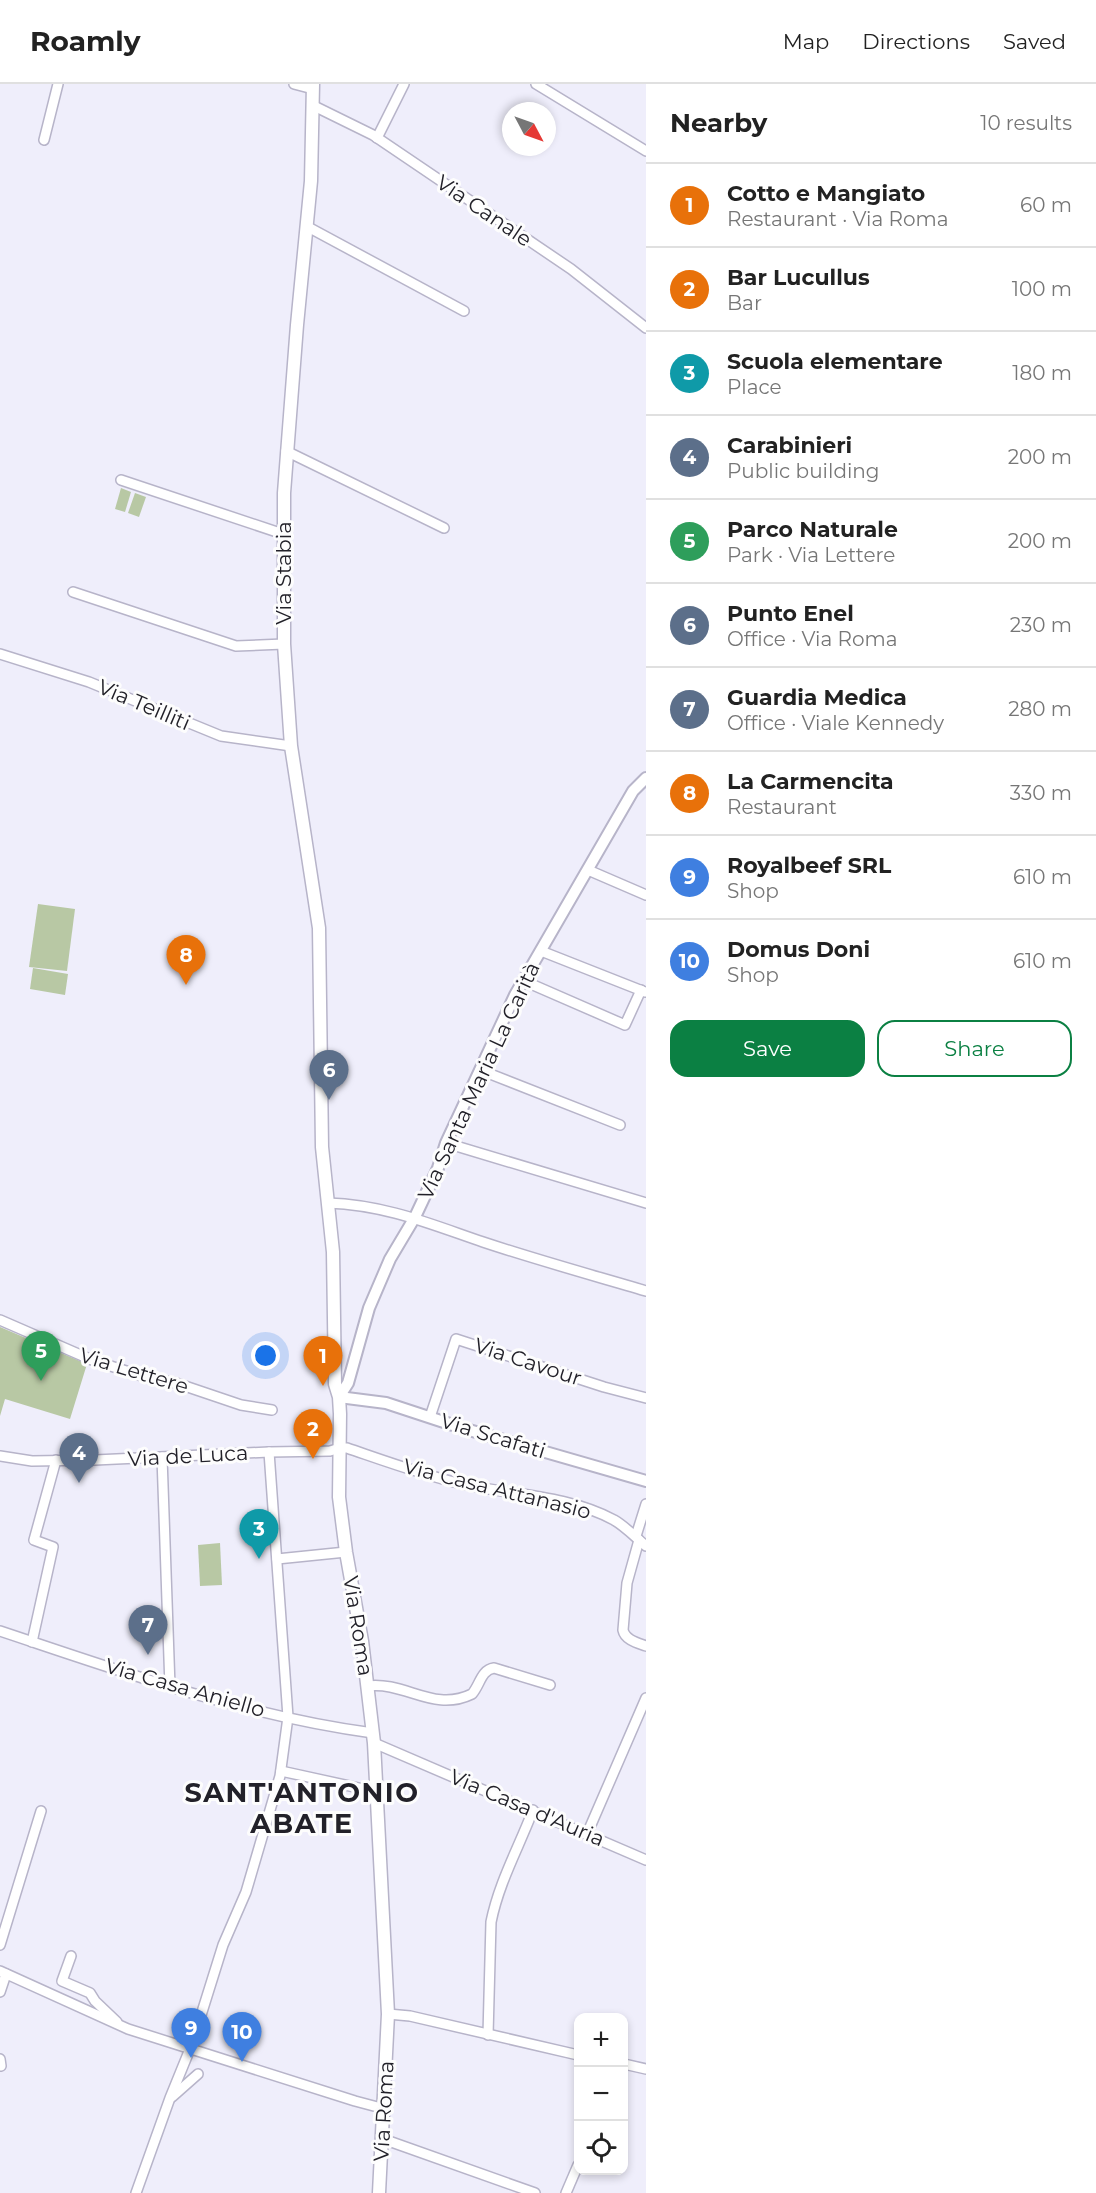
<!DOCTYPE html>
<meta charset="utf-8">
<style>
:root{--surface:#fff;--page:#f2f2f2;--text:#222;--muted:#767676;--line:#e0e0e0;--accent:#0b8043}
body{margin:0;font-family:Montserrat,sans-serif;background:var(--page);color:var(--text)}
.controls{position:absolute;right:18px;bottom:18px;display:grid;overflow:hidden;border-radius:12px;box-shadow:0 3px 9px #0003}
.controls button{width:54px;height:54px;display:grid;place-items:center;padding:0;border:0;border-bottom:2px solid var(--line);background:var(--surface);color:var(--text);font:30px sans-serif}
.compass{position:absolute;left:502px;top:18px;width:54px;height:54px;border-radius:50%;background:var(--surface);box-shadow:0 3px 9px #0003;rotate:131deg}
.you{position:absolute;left:266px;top:1272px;width:21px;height:21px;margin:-15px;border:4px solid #fff;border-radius:50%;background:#1a73e8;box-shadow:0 0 0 9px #1a73e833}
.badge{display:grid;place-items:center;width:39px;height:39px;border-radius:50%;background:var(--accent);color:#fff;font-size:20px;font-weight:700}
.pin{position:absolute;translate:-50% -50px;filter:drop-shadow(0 2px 3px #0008)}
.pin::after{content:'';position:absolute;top:32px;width:21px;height:18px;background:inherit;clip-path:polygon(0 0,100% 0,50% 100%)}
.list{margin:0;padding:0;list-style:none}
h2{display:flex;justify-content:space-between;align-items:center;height:78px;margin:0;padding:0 24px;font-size:26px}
h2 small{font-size:20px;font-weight:400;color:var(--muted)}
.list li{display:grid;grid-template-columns:39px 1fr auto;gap:18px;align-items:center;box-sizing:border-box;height:84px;padding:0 24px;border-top:2px solid var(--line)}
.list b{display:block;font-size:22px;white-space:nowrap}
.list p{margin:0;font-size:20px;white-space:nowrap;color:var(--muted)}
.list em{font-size:20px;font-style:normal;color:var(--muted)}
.actions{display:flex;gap:12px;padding:18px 24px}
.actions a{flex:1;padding:14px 0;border:2px solid var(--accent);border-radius:18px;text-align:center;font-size:21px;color:var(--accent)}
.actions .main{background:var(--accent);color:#fff}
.icon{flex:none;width:33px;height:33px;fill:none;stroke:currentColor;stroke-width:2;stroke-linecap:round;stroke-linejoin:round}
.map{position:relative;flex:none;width:646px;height:2109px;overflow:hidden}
header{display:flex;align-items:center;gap:36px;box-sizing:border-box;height:84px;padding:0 30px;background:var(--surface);border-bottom:2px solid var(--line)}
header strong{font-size:28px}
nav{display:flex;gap:33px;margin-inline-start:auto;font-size:21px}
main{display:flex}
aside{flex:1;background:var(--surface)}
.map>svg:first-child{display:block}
</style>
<header>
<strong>Roamly</strong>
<nav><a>Map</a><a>Directions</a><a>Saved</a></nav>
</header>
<main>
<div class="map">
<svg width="646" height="2109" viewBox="0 0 646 2109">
<rect width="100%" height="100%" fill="#efeefb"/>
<g fill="#b8c8a4">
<path d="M121,404l10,4 -6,20 -10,-3z"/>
<path d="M135,409l11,4 -7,20 -11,-4z"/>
<path d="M38,820l37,5 -8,62 -38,-4z"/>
<path d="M33,884l35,6 -3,21 -35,-6z"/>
<path d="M0,1243l87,37 -17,55 -65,-20 -5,17z"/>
<path d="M220,1459l2,42 -22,1 -2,-41z"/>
</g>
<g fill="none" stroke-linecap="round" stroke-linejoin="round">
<g stroke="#b7b4c9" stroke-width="12">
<g id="minor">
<path d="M294,0l19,5"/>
<path d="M536,0l110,67"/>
<path d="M314,22l59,29 198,134 75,59"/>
<path d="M377,54l27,-54"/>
<path d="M44,56l14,-56"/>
<path d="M308,143l156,84"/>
<path d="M286,367l158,77"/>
<path d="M121,396l162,54"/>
<path d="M73,508l163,54 48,-2"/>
<path d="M0,570l89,28 132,54 70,10"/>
<path d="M588,786l58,25"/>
<path d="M541,867l104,41"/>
<path d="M524,897l101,44 16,-35"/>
<path d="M480,986l140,55"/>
<path d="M446,1059l200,60"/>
<path d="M328,1119c58,2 102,21 155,39 54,18 109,33 163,49"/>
<path d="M0,1236l92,40 56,18 28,5 65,22 31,5"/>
<path d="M430,1333l26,-78 148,48 42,11"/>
<path d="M0,1372l32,5 63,-1 174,-8 61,-1 10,-3h7c38,13 76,27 115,36 49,11 106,11 152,36 12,7 21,17 32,26"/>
<path d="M162,1373l8,230"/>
<path d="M636,1452l10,-32"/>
<path d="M639,1456l-12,43 -4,47c2,10 15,13 23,16"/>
<path d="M277,1475l69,-7"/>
<path d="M0,1547c123,41 245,85 373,102"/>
<path d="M32,1558l21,-95 -19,-7 22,-80"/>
<path d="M367,1602c39,-5 66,27 105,8 8,-9 9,-24 22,-26l56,17"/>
<path d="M374,1659l272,117"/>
<path d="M281,1687l96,21"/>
<path d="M587,1750l59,-136"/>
<path d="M0,1861l41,-134"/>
<path d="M71,1872l-9,25 28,12 5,8 22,21"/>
<path d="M0,1887l128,58 227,72 30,8"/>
<path d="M0,1908l6,-18"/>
<path d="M388,1930l22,2 168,39"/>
<path d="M488,1951l3,-113c8,-40 28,-75 42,-112"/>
<path d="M0,1975l1,7"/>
<path d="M624,1980l22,5"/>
<path d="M172,2013l26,-23"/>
<path d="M383,2055l152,54"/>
<path d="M136,2109l34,-95 22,-54 31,-99 23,-53 34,-116 8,-59 -19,-265"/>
<path d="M566,2109l12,-28"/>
</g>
</g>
<g stroke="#b7b4c9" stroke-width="14">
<g id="tertiary">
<path d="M339,1313l9,-14 21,-75 21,-49 25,-42 23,-49 8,-25 69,-148 118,-204 13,-13"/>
<path d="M339,1313l47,6 76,25 184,53"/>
</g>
</g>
<g stroke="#b7b4c9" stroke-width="15">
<path id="secondary" d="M313,0l-2,97 -14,144 -13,168v151l7,102 28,182 3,219 11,105 2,132 4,13 1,17 -1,83 7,55 16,89 12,102 14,271 -9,179"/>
</g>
<use href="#minor" stroke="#fff" stroke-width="9"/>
<use href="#tertiary" stroke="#fff" stroke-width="10"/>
<use href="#secondary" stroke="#fff" stroke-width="12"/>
</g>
<g text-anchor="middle" stroke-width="6" stroke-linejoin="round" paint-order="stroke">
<g font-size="21" fill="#222129" stroke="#fdfdfd">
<text transform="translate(484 127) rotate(34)" y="7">Via Canale</text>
<text transform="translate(284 489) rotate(-90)" y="7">Via Stabia</text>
<text transform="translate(144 621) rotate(23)" y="7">Via Teilliti</text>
<text transform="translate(479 997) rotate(-65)" y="7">Via Santa Maria La Carità</text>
<text transform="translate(528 1278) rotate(18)" y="7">Via Cavour</text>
<text transform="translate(134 1287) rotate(17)" y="7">Via Lettere</text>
<text transform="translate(493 1352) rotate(17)" y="7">Via Scafati</text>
<text transform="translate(188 1372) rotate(-3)" y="7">Via de Luca</text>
<text transform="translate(497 1405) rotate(14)" y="7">Via Casa Attanasio</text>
<text transform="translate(358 1542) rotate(81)" y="7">Via Roma</text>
<text transform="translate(185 1604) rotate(16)" y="7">Via Casa Aniello</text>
<text transform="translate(527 1724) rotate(23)" y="7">Via Casa d'Auria</text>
<text transform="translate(384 2027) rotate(-87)" y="7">Via Roma</text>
</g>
<g font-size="27" font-weight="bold" letter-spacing="1.5" fill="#222129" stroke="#fdfdfd">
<text x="302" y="1718">SANT'ANTONIO<tspan x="302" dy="31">ABATE</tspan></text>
</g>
</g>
</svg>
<div class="controls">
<button>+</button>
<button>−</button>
<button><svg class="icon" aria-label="locate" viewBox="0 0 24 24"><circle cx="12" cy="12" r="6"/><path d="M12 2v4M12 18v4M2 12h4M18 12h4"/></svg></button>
</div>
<svg class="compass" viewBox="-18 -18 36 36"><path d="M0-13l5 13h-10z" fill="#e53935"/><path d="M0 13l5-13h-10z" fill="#767676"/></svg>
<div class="you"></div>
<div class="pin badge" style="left:323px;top:1302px;background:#e8710a">1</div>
<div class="pin badge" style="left:313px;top:1375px;background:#e8710a">2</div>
<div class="pin badge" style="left:259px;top:1475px;background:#0f9aa8">3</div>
<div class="pin badge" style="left:79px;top:1399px;background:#5c6f8a">4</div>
<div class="pin badge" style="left:41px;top:1297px;background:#2e9e5b">5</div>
<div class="pin badge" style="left:329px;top:1016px;background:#5c6f8a">6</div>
<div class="pin badge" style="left:148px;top:1571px;background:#5c6f8a">7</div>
<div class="pin badge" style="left:186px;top:901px;background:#e8710a">8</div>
<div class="pin badge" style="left:191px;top:1974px;background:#3f7fe0">9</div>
<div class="pin badge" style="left:242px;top:1978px;background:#3f7fe0">10</div>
</div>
<aside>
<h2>Nearby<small>10 results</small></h2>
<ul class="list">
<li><span class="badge" style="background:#e8710a">1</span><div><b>Cotto e Mangiato</b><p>Restaurant · Via Roma</p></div><em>60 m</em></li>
<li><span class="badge" style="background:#e8710a">2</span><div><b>Bar Lucullus</b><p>Bar</p></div><em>100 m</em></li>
<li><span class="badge" style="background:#0f9aa8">3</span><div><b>Scuola elementare</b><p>Place</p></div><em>180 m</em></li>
<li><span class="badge" style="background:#5c6f8a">4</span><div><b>Carabinieri</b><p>Public building</p></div><em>200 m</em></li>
<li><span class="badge" style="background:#2e9e5b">5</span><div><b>Parco Naturale</b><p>Park · Via Lettere</p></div><em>200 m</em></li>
<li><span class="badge" style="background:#5c6f8a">6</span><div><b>Punto Enel</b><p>Office · Via Roma</p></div><em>230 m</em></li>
<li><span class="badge" style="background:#5c6f8a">7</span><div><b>Guardia Medica</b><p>Office · Viale Kennedy</p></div><em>280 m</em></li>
<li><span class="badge" style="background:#e8710a">8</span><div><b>La Carmencita</b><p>Restaurant</p></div><em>330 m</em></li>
<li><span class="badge" style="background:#3f7fe0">9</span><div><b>Royalbeef SRL</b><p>Shop</p></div><em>610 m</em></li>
<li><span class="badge" style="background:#3f7fe0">10</span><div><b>Domus Doni</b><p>Shop</p></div><em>610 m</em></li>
</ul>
<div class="actions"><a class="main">Save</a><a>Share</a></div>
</aside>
</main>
